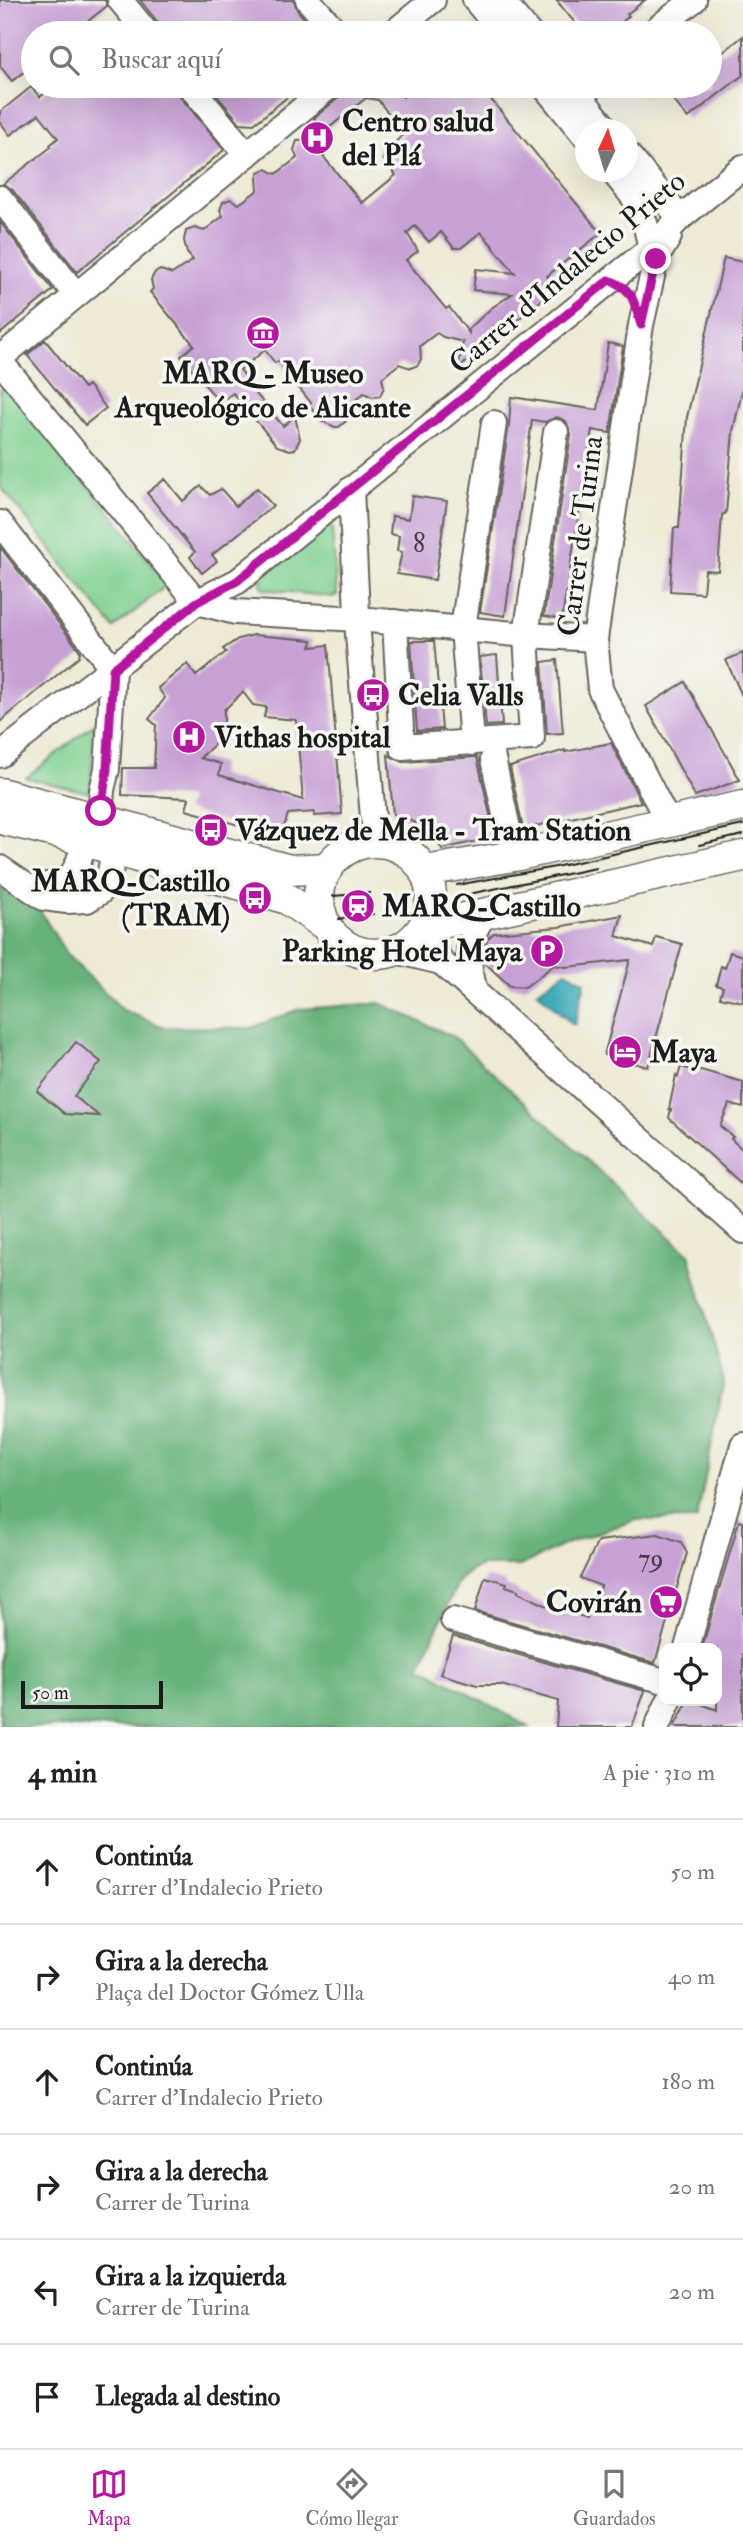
<!DOCTYPE html>
<html lang="es">
<meta charset="utf-8">
<style>
:root{--surface:#fff;--page:#f2f2f2;--text:#222;--muted:#767676;--line:#e0e0e0;--accent:#b5179e}
body{margin:0;font-family:"IM FELL Double Pica",serif;background:var(--page);color:var(--text)}
.controls{position:absolute;right:21px;bottom:21px;display:grid;overflow:hidden;border-radius:14px;box-shadow:0 7px 28px #0002}
.controls button{width:63px;height:63px;display:grid;place-items:center;padding:0;border:0;border-bottom:2px solid var(--line);background:var(--surface);color:var(--text);font:35px sans-serif}
.compass{position:absolute;left:575px;top:119px;width:63px;height:63px;border-radius:50%;background:var(--surface);box-shadow:0 7px 28px #0002;rotate:4deg}
.scale{position:absolute;left:21px;bottom:18px;width:142px;box-sizing:border-box;padding-left:7px;border:4px solid #1c1c1c;border-top:0;font-size:19px;line-height:24px;white-space:nowrap;color:#1c1c1c;-webkit-text-stroke:5px #f6f6f2;paint-order:stroke}
.stop{position:absolute;width:21px;height:21px;margin:-16px;border:5px solid #b5179e;border-radius:50%;background:#fff}
.stop.end{background:#b5179e;border-color:#fff;box-shadow:0 2px 7px #0008}
.list{margin:0;padding:0;list-style:none}
h2{display:flex;justify-content:space-between;align-items:center;height:91px;margin:0;padding:0 28px;font-size:30px}
h2 small{font-size:23px;font-weight:400;color:var(--muted)}
.list li{display:grid;grid-template-columns:46px 1fr auto;gap:21px;align-items:center;box-sizing:border-box;height:105px;padding:0 28px;border-top:2px solid var(--line)}
.list b{display:block;font-size:26px;white-space:nowrap}
.list p{margin:0;font-size:23px;white-space:nowrap;color:var(--muted)}
.list em{font-size:23px;font-style:normal;color:var(--muted)}
.icon{flex:none;width:38px;height:38px;fill:none;stroke:currentColor;stroke-width:2;stroke-linecap:round;stroke-linejoin:round}
.map{position:relative;flex:none;width:743px;height:1727px;overflow:hidden}
.search{position:absolute;background:var(--surface);box-shadow:0 7px 28px #0002;left:21px;right:21px;top:21px;height:77px;display:flex;align-items:center;gap:18px;box-sizing:border-box;padding:0 24px;border-radius:38px;color:var(--muted);font-size:26px}
.sheet{height:721px;background:var(--surface)}
nav{display:flex;justify-content:space-around;align-items:center;box-sizing:border-box;height:98px;border-top:2px solid var(--line);background:var(--surface);font-size:19px;color:var(--muted)}
nav a{display:grid;justify-items:center;gap:4px}
nav .on{color:var(--accent)}
.map>svg:first-child{display:block}
</style>
<div class="map">
<svg width="743" height="1727" viewBox="0 0 743 1727">
<rect width="100%" height="100%" fill="#f6f6f2"/>
<filter id="ink" filterUnits="userSpaceOnUse"><feTurbulence type="fractalNoise" baseFrequency=".0143" numOctaves="2"/><feDisplacementMap in="SourceGraphic" scale="14" xChannelSelector="R" yChannelSelector="G"/><feConvolveMatrix kernelMatrix="1 2 1 2 8 2 1 2 1" color-interpolation-filters="sRGB"/></filter>
<filter id="wash" filterUnits="userSpaceOnUse"><feTurbulence type="fractalNoise" baseFrequency=".00686" numOctaves="4" result="noise"/><feDisplacementMap in="SourceGraphic" scale="28" xChannelSelector="R" yChannelSelector="G"/><feGaussianBlur stdDeviation="1.57" result="paint"/><feColorMatrix in="noise" values="0 0 0 0 0 0 0 0 0 0 0 0 0 0 0 0 0 1.4 0 .05"/><feComposite in="paint" operator="in"/></filter>
<g filter="url(#wash)">
<rect width="100%" height="100%" fill="#eeead5"/>
<g fill="#80d192" stroke="#4e7657" stroke-width="2">
<path d="M7,384l161,200 -54,44 -114,-142v-96z"/>
<path d="M323,524l9,3 5,68 -4,2 -70,-8 -2,-5 1,-11z"/>
<path d="M94,724l-4,69 -64,-15z"/>
</g>
<path fill="#68b37c" stroke="#42684c" stroke-width="2" d="M0,856l14,12 53,87 56,55 41,17 87,1 49,-19 80,-6 74,34 235,217 35,127 -27,138 -61,1 -68,23 -48,23h-38l-9,3 -14,11 -39,86 109,61h-529z"/>
<path fill="#3aaab8" stroke="#2b636a" stroke-width="2" d="M566,971l19,11 -10,42h-3l-35,-33z"/>
<g id="blocks">
<g fill="#c7a0d6" fill-rule="evenodd">
<path d="M0,0h105l2,6 -34,27h-40v32l-21,16 -12,-15z"/>
<path d="M140,0h154l3,10 20,23h-155l-3,-9z"/>
<path d="M556,0h89l-18,14 2,2 -15,13 -2,-3 -9,7h-7l-8,-8 -7,5z"/>
<path d="M743,36v39l-55,43 -19,-23 12,-9h29v-28l8,-7 3,3z"/>
<path d="M54,86h122l3,9 45,55 -147,122 -65,-83 -9,-5 48,-37 -1,-2 8,-7 -19,-24 -29,21 -10,-13v-10l31,-25 9,10z"/>
<path d="M209,86h92l-47,38 -14,-1z"/>
<path d="M345,86h50l8,11 14,-11h63l121,147 -54,43 9,12 -98,81 5,-27 -20,-5 -6,-4 -17,13 1,13 -3,6 -7,3 -12,-4 -17,14 2,9 -4,9 -8,1 -8,-4 -19,16 1,12 -7,6h-4l-14,-6 -12,-16 2,-2 -33,-42 -3,2 -10,-13 -25,20 8,10 -2,2 37,44 12,-10 5,23 -5,10 -5,1 -13,-4 -44,-53 -13,10 -39,-47 13,-11 -44,-53 3,-3 -2,-9 4,-8 6,-2 11,4 21,-14 -6,-7 -3,-13 2,-9 9,-3 9,3 19,-15 -3,-6 3,-8 7,-3 9,5 11,-8 8,-6 -1,-12 2,-6 7,-3 10,5 21,-16 -3,-8 3,-9 17,-1 11,11 -4,3 41,49 34,-28 -13,-16 1,-6 20,-19 -26,-34 -12,-2 -41,33 -11,-13 25,-21zM415,226l14,16 12,-10 13,16h7l20,-16 34,41 -39,-4 -3,21 39,4 -22,15 -21,20v4l-20,-26 -3,2 -40,-49 12,-9 -11,-18z"/>
<path d="M0,222l53,68 -53,44z"/>
<path d="M724,258l19,4v125l-10,44 -7,82 -4,2 -4,56 -13,-1 -2,23 -33,-2 4,-63h5l8,-111z"/>
<path d="M45,340l39,48 4,-3 18,23 -21,17 -58,-70z"/>
<path d="M608,343l15,3 -13,87 -18,-3 -30,189 -18,-3 27,-182 -5,-13 -9,-4 -12,5 -13,-2 -27,196 -25,-4 29,-187 2,-28 87,13z"/>
<path d="M165,479l18,22 18,-15 9,9 11,-6 15,17 21,-18 16,18 -61,49 5,6 -15,12 -12,-16 5,-5 -48,-59z"/>
<path d="M412,496l35,5 -12,79 -38,-6 5,-22 -5,-1 2,-15 -9,-2 2,-18 17,3z"/>
<path d="M0,547l80,104 -1,6 -79,65z"/>
<path d="M254,635l58,5 -1,7 17,-2 14,169 -28,2v-4l-26,2 -7,23 -95,-27 3,-12 -67,-3 1,-27h31l2,-43 -7,-6 16,-21 -7,-10 29,-24 9,12 30,-24 -3,-3 15,-10zM243,692l10,13 13,2 -2,10 32,3 7,80 -84,-25 2,-11 -21,-6 19,-18 5,-7v-23z"/>
<path d="M411,641h23l8,88 -25,2z"/>
<path d="M743,653v45l-17,-38z"/>
<path d="M497,655l5,70 -16,1 -6,-69z"/>
<path d="M557,660l6,73 -16,1 -5,-72z"/>
<path d="M685,682l55,98 -45,16 -49,-90z"/>
<path d="M611,743l30,59 -118,27 -13,-62 55,-17v2z"/>
<path d="M388,755l15,7 74,-5 18,80 -53,12 -12,-15 -14,-11 -23,-9z"/>
<path d="M622,915l-6,21 37,11 3,-10 26,7 -34,123 -44,-12 26,-95 -63,7 -13,-2 -29,22 -15,-1 -26,-24 3,-23 7,-6 64,-6z"/>
<path d="M730,952l13,4v46l-23,-5 3,-10 -7,-2 5,-19 4,2z"/>
<path d="M76,1042l25,20 -27,34 25,20 -34,-2 -28,-23z"/>
<path d="M681,1067l15,4 1,-2 46,13v26l-14,-4 -9,22 13,11 -2,2 12,11v35l-74,-67 2,-9h-2l7,-34 2,2z"/>
<path d="M739,1521l4,1v205h-69l14,-26h6l23,9v-62h-15z"/>
<path d="M658,1534l23,8 6,11 -32,110 -180,-52 10,-34 22,6 -1,3 12,4v2l27,13 42,13 2,-5 4,1 8,-28 -21,-8 18,-37z"/>
<path d="M453,1636l192,55 -13,36h-76l2,-26 -57,-16h-24l-37,-11z"/>
</g>
</g>
</g>
<g filter="url(#ink)">
<use href="#blocks" fill-opacity="0" stroke="#66645d" stroke-width="2"/>
<g fill="none" stroke-linecap="round" stroke-linejoin="round">
<g stroke="#66645d" stroke-width="28">
<g id="minor">
<path d="M120,0l27,33"/>
<path d="M308,0l29,33"/>
<path d="M475,0l27,33"/>
<path d="M501,0l28,33"/>
<path d="M393,33l40,-33"/>
<path d="M651,33l43,-33"/>
<path d="M190,86l57,69"/>
<path d="M544,86l42,51"/>
<path d="M572,86l35,44"/>
<path d="M628,155l52,63"/>
<path d="M613,172l22,27 10,24 6,25"/>
<path d="M0,198l76,97"/>
<path d="M669,237l-13,22 -15,66 -46,314 5,50 69,135"/>
<path d="M0,358l330,-272"/>
<path d="M0,361l197,241"/>
<path d="M351,489l7,145 15,184 6,24"/>
<path d="M0,523l113,146"/>
<path d="M197,602l38,10 124,7 167,16 69,4"/>
<path d="M395,622l7,125 130,-9 -6,-103 30,-203"/>
<path d="M472,743l-9,-115 31,-205"/>
<path d="M0,755l197,-153 41,-21 413,-333 29,-30 63,-51"/>
<path d="M493,759l21,97"/>
<path d="M0,868l44,30 23,3 20,-1 13,-8 8,-8 6,-35 -14,-31 2,-28 5,-21 6,-100"/>
<path d="M31,887c60,-4 37,-23 64,-61"/>
<path d="M424,927l17,35 302,269"/>
<path d="M395,951l46,11"/>
<path d="M476,993c-10,-31 -12,-51 9,-79"/>
<path d="M453,1620l211,61"/>
<path d="M687,1648l56,-203"/>
<path d="M657,1727l12,-26"/>
</g>
</g>
<g stroke="#66645d" stroke-width="33">
<g id="major">
<path d="M0,793l290,77 37,-2"/>
<path d="M0,819l59,14 85,26 113,30 30,10 38,26"/>
<circle cx="375" cy="898" r="56"/>
<path d="M425,871l89,-15 229,-50"/>
<path d="M424,927l319,-71"/>
</g>
</g>
<use href="#minor" stroke="#fff" stroke-width="24"/>
<use href="#major" stroke="#fff" stroke-width="30"/>
<g stroke="#1c1c1c" stroke-width="2">
<path d="M699,845l44,-10"/>
<path d="M457,885l98,-18 188,-42"/>
<path d="M333,896l37,-3"/>
<path d="M459,896l137,-28"/>
<path d="M339,919l34,-5"/>
</g>
</g>
</g>
<g fill="none" stroke-linecap="round" stroke-linejoin="round" filter="url(#ink)">
<path stroke="#b5179e" stroke-width="9" d="M101,811l6,-42 6,-100 84,-67 40,-21 372,-301c25,9 25,22 32,45l15,-66"/>
</g>
<defs>
<g id="hospital-disc" transform="scale(1.75)"><circle r="9.5" fill="#b5179e" stroke="#f6f6f2"/><path d="M-5-5h3v3.5h4V-5h3V5h-3V1.5h-4V5h-3Z" fill="#fff"/></g>
<g id="museum-disc" transform="scale(1.75)"><circle r="9.5" fill="#b5179e" stroke="#f6f6f2"/><path d="M0-6L6-3V-2H-6V-3ZM-5-1h2V3h-2ZM-1-1h2V3h-2ZM3-1h2V3H3ZM-6 4H6V6H-6Z" fill="#fff"/></g>
<g id="bus-disc" transform="scale(1.75)"><circle r="9.5" fill="#b5179e" stroke="#f6f6f2"/><path d="M-5-6H5V4H4V6H2V4H-2V6H-4V4H-5ZM-3.5-4V0h7V-4ZM-3.5 1.2v1.5H-2V1.2ZM2 1.2v1.5H3.5V1.2Z" fill="#fff"/></g>
<g id="station-disc" transform="scale(1.75)"><circle r="9.5" fill="#b5179e" stroke="#f6f6f2"/><path d="M-3-6H3Q5-6 5-4V2Q5 4 3 4L4.5 6H3L1.5 4h-3L-3 6H-4.5L-3 4Q-5 4-5 2V-4Q-5-6-3-6ZM-3.5-4v3h7v-3ZM-3.5 1v1.5H-2V1ZM2 1v1.5H3.5V1Z" fill="#fff"/></g>
<g id="parking-disc" transform="scale(1.75)"><circle r="9.5" fill="#b5179e" stroke="#f6f6f2"/><path d="M-3.5-5.5H1a3.5 3.5 0 0 1 0 7H-1V5.5H-3.5ZM-1-3.4V-.6H.8a1.4 1.4 0 0 0 0-2.8Z" fill="#fff"/></g>
<g id="hotel-disc" transform="scale(1.75)"><circle r="9.5" fill="#b5179e" stroke="#f6f6f2"/><path d="M-6-4.5h1.5V1H6V5H4.5V3h-9V5H-6ZM-4 0a1.8 1.8 0 1 1 3.6 0ZM.5 0V-2.5h3Q6-2.5 6 0Z" fill="#fff"/></g>
<g id="supermarket-disc" transform="scale(1.75)"><circle r="9.5" fill="#b5179e" stroke="#f6f6f2"/><path d="M-6-5.5h2.5l.6 2H6L4.5 2H-2.5L-4.4-4H-6ZM-1.5 3.2a1.3 1.3 0 1 0 .1 0ZM3 3.2a1.3 1.3 0 1 0 .1 0Z" fill="#fff"/></g>
</defs>
<g fill-rule="evenodd">
<use href="#hospital-disc" x="317" y="138"/>
<use href="#museum-disc" x="263" y="333"/>
<use href="#bus-disc" x="373" y="695"/>
<use href="#hospital-disc" x="189" y="737"/>
<use href="#bus-disc" x="211" y="830"/>
<use href="#bus-disc" x="255" y="898"/>
<use href="#station-disc" x="358" y="906"/>
<use href="#parking-disc" x="547" y="951"/>
<use href="#hotel-disc" x="625" y="1052"/>
<use href="#supermarket-disc" x="666" y="1602"/>
</g>
<g text-anchor="middle" stroke-width="7" stroke-linejoin="round" paint-order="stroke">
<g font-size="26" fill="#473d4a">
<text x="419" y="552">8</text>
<text x="651" y="1567">79</text>
</g>
<g font-size="30" font-weight="bold" fill="#1c1c1c" stroke="#f6f6f2" text-anchor="start">
<text x="342" y="131">Centro salud<tspan x="342" dy="34">del Plá</tspan></text>
<text x="263" y="383" text-anchor="middle">MARQ - Museo<tspan x="263" dy="34">Arqueológico de Alicante</tspan></text>
<text x="398" y="705">Celia Valls</text>
<text x="214" y="747">Vithas hospital</text>
<text x="235" y="840">Vázquez de Mella - Tram Station</text>
<text x="230" y="891" text-anchor="end">MARQ-Castillo<tspan x="230" dy="34">(TRAM)</tspan></text>
<text x="382" y="916">MARQ-Castillo</text>
<text x="522" y="961" text-anchor="end">Parking Hotel Maya</text>
<text x="650" y="1062">Maya</text>
<text x="642" y="1612" text-anchor="end">Covirán</text>
</g>
<g font-size="30" fill="#1c1c1c" stroke="#f6f6f2">
<text transform="translate(567 272) rotate(-40)" y="10">Carrer d'Indalecio Prieto</text>
<text transform="translate(580 536) rotate(-83)" y="10">Carrer de Turina</text>
</g>
</g>
</svg>
<div class="controls">
<button><svg class="icon" aria-label="locate" viewBox="0 0 24 24"><circle cx="12" cy="12" r="6"/><path d="M12 2v4M12 18v4M2 12h4M18 12h4"/></svg></button>
</div>
<svg class="compass" viewBox="-18 -18 36 36"><path d="M0-13l5 13h-10z" fill="#e53935"/><path d="M0 13l5-13h-10z" fill="#767676"/></svg>
<div class="scale">50 m</div>
<div class="stop" style="left:101px;top:811px"></div>
<div class="stop end" style="left:656px;top:259px"></div>
<div class="search"><svg class="icon" aria-label="search" viewBox="0 0 24 24"><circle cx="10" cy="10" r="6"/><path d="M15 15l6 6"/></svg>Buscar aquí</div>
</div>
<section class="sheet">
<h2>4 min<small>A pie · 310 m</small></h2>
<ul class="list">
<li><svg class="icon" aria-label="ahead" viewBox="0 0 24 24"><path d="M12 20V5M6 11l6-6 6 6"/></svg><div><b>Continúa</b><p>Carrer d'Indalecio Prieto</p></div><em>50 m</em></li>
<li><svg class="icon" aria-label="right" viewBox="0 0 24 24"><path d="M7 20v-9h11M14 6l5 5-5 5"/></svg><div><b>Gira a la derecha</b><p>Plaça del Doctor Gómez Ulla</p></div><em>40 m</em></li>
<li><svg class="icon" aria-label="ahead" viewBox="0 0 24 24"><path d="M12 20V5M6 11l6-6 6 6"/></svg><div><b>Continúa</b><p>Carrer d'Indalecio Prieto</p></div><em>180 m</em></li>
<li><svg class="icon" aria-label="right" viewBox="0 0 24 24"><path d="M7 20v-9h11M14 6l5 5-5 5"/></svg><div><b>Gira a la derecha</b><p>Carrer de Turina</p></div><em>20 m</em></li>
<li><svg class="icon" aria-label="left" viewBox="0 0 24 24"><path d="M17 20v-9H6M10 6l-5 5 5 5"/></svg><div><b>Gira a la izquierda</b><p>Carrer de Turina</p></div><em>20 m</em></li>
<li><svg class="icon" aria-label="arrive" viewBox="0 0 24 24"><path d="M6 21V4h12l-3 4 3 4H6"/></svg><div><b>Llegada al destino</b></div></li>
</ul>
</section>
<nav>
<a class="on"><svg class="icon" aria-label="map" viewBox="0 0 24 24"><path d="M3 6l6-2 6 2 6-2v14l-6 2-6-2-6 2zM9 4v14M15 6v14"/></svg>Mapa</a>
<a><svg class="icon" aria-label="directions" viewBox="0 0 24 24"><path d="M12 3l9 9-9 9-9-9zM9 14v-3h6M13 9l2 2-2 2"/></svg>Cómo llegar</a>
<a><svg class="icon" aria-label="saved" viewBox="0 0 24 24"><path d="M7 4h10v16l-5-4-5 4z"/></svg>Guardados</a>
</nav>
